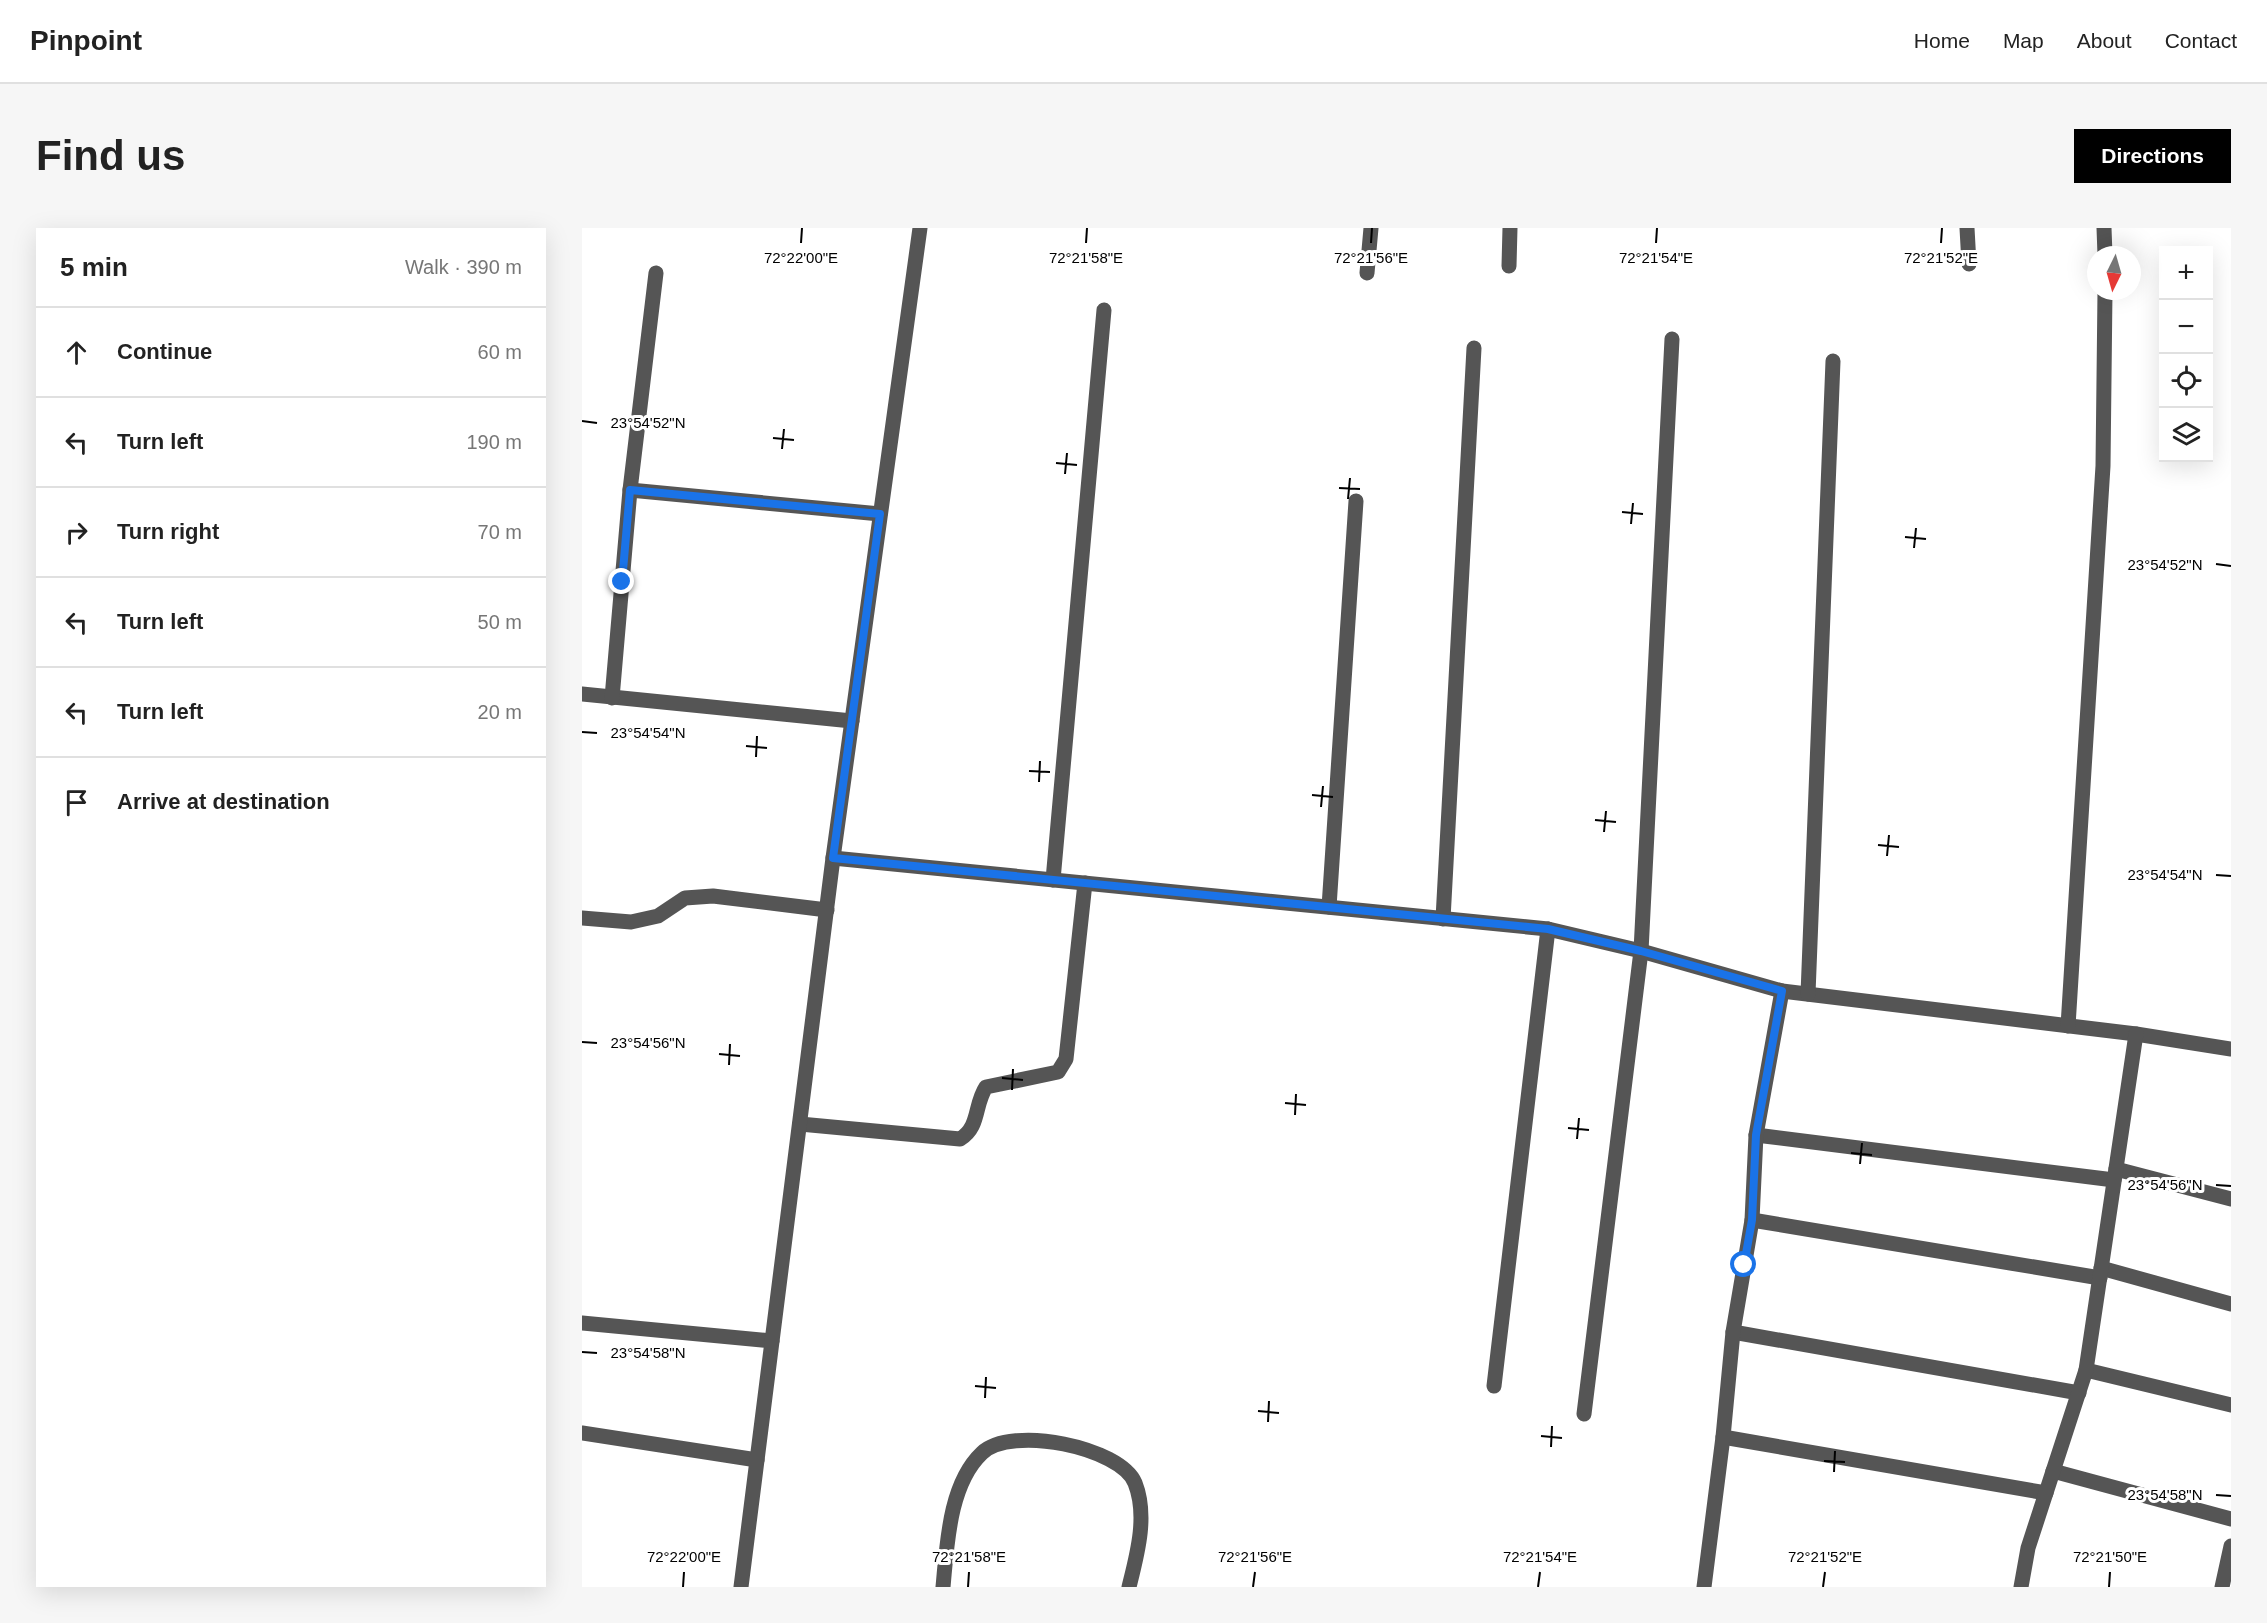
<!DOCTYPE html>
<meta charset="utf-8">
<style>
:root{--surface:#fff;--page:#f6f6f6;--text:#222;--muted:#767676;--line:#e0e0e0;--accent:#000}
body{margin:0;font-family:Helvetica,sans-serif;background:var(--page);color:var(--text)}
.controls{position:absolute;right:18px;top:18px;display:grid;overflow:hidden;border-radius:0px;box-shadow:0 6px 24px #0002}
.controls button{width:54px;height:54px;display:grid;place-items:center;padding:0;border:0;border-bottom:2px solid var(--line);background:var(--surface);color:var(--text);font:30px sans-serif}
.compass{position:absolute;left:1505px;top:18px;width:54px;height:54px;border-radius:50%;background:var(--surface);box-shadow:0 6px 24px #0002;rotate:185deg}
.stop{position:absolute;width:18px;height:18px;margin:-14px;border:4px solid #1a73e8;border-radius:50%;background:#fff}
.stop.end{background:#1a73e8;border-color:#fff;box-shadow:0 2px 6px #0008}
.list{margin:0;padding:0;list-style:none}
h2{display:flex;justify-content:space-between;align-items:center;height:78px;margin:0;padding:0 24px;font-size:26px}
h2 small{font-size:20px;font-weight:400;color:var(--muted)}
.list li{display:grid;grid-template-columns:39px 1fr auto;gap:18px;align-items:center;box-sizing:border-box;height:90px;padding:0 24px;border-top:2px solid var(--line)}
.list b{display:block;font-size:22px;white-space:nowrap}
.list em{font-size:20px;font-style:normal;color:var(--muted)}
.icon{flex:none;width:33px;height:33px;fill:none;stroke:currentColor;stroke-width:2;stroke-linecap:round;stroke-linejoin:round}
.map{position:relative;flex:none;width:1649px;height:1359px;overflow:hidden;border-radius:0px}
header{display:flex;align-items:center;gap:36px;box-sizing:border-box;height:84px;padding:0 30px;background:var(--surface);border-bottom:2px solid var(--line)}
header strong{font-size:28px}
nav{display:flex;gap:33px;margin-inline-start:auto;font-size:21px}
.intro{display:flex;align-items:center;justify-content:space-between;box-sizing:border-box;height:144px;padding:0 36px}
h1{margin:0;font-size:42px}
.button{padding:15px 27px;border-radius:0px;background:var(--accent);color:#fff;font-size:21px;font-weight:700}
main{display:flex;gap:36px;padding:0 36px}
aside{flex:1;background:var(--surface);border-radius:0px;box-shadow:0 6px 24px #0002}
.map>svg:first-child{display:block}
</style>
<header>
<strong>Pinpoint</strong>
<nav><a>Home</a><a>Map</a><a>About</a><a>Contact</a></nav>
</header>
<div class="intro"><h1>Find us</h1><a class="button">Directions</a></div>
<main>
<aside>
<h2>5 min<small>Walk · 390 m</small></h2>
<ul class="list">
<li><svg class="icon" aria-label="ahead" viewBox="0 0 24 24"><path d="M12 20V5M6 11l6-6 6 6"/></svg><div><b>Continue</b></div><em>60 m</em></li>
<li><svg class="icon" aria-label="left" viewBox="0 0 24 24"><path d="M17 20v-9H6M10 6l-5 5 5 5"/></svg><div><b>Turn left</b></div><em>190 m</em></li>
<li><svg class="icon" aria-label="right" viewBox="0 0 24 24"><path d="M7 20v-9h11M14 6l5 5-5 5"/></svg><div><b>Turn right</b></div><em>70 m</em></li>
<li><svg class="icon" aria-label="left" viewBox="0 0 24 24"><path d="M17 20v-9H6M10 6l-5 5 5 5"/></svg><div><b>Turn left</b></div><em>50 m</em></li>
<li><svg class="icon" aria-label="left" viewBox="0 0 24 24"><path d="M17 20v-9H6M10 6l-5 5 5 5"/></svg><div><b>Turn left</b></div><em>20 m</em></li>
<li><svg class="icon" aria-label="arrive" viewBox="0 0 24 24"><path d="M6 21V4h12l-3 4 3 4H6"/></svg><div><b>Arrive at destination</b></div></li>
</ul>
</aside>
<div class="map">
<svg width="1649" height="1359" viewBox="0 0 1649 1359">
<rect width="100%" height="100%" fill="#fff"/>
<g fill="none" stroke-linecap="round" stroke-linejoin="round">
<g stroke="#555" stroke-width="15">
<path d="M1385,0l2,36"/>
<path d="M1522,0l1,27"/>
<path d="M927,38l1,-38"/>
<path d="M785,45l4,-45"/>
<path d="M48,262l250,24"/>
<path d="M0,466l270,27"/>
<path d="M30,470l18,-208 26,-217"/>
<path d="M251,630l715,71 93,22 141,40 354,43 95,15"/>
<path d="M471,652l51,-570"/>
<path d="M747,679l27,-406"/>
<path d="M0,690l49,4 27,-6 27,-18 28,-2 114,14"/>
<path d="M861,691l31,-571"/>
<path d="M1226,766l25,-633"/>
<path d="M1486,798l35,-560 2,-175"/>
<path d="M218,896l160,15c20,-12 14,-34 26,-52l72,-15 8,-13 19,-176"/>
<path d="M1174,907l358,45"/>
<path d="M1534,941l115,30"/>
<path d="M1170,992l348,58"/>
<path d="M1519,1040l130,36"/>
<path d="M0,1095l190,18"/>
<path d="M1151,1104l346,61"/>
<path d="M1504,1142l145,35"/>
<path d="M912,1158l54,-457"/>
<path d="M1002,1186l57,-463 31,-612"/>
<path d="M0,1205l175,27"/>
<path d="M1141,1209l323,56"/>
<path d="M1471,1243l178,48"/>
<path d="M159,1359l92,-729 87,-630"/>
<path d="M361,1359c4,-42 6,-103 39,-134 29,-28 138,-6 153,30 13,33 2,72 -6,104"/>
<path d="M1122,1359l19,-150 10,-105 19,-112 4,-85 26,-144"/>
<path d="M1439,1359l7,-39 58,-178 50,-336"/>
<path d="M1640,1359l9,-41"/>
</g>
</g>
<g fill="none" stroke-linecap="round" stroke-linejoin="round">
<path stroke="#1a73e8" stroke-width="8" d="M40,354l8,-92 250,24 -47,344 715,71 93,22 141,40 -26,144 -4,85 -8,45"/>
</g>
<path fill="none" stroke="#000" stroke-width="2" d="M219,15l1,-15M504,15l1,-15M789,15l1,-15M1074,15l1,-15M1359,15l1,-15M0,193l15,2M191,210l21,2M200,221l2,-20M474,235l21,2M483,246l2,-21M757,260l21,1M766,271l2,-21M1040,284l21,2M1049,296l2,-21M1323,309l21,2M1332,320l2,-20M1634,336l15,2M0,504l15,1M164,518l21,2M174,529l1,-21M447,543l21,1M457,554l1,-21M730,567l21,2M739,579l2,-21M1013,592l21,2M1022,604l2,-21M1296,617l21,2M1305,628l2,-21M1634,647l15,1M0,814l15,1M137,826l21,2M147,837l1,-21M420,850l21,2M430,862l1,-21M703,875l21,2M713,887l1,-21M986,900l21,2M995,911l2,-21M1269,925l21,2M1278,936l2,-21M1634,957l15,1M0,1124l15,1M393,1158l21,2M403,1170l1,-21M676,1183l21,2M686,1194l1,-21M959,1208l21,2M969,1219l1,-21M1242,1233l21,1M1252,1244l1,-21M1634,1267l15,1M101,1359l1,-15M386,1359l1,-15M671,1359l2,-15M956,1359l2,-15M1241,1359l2,-15M1527,1359l1,-15"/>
<g font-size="15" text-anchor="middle" fill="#000" stroke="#fff" stroke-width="6" stroke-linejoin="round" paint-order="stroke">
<text x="219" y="35">72°22'00"E</text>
<text x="504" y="35">72°21'58"E</text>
<text x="789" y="35">72°21'56"E</text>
<text x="1074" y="35">72°21'54"E</text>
<text x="1359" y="35">72°21'52"E</text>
<text x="66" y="200">23°54'52"N</text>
<text x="1583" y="342">23°54'52"N</text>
<text x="66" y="510">23°54'54"N</text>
<text x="1583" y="652">23°54'54"N</text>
<text x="66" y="820">23°54'56"N</text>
<text x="1583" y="962">23°54'56"N</text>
<text x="66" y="1130">23°54'58"N</text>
<text x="1583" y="1272">23°54'58"N</text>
<text x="102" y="1334">72°22'00"E</text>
<text x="387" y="1334">72°21'58"E</text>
<text x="673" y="1334">72°21'56"E</text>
<text x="958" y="1334">72°21'54"E</text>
<text x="1243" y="1334">72°21'52"E</text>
<text x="1528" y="1334">72°21'50"E</text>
</g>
</svg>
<div class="controls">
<button>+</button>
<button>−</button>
<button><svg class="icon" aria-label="locate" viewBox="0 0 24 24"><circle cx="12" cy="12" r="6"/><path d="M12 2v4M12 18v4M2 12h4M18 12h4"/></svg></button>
<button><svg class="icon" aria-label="layers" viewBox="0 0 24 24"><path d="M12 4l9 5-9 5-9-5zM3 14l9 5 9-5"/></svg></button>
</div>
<svg class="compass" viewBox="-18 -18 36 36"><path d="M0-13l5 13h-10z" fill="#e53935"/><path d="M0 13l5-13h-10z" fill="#767676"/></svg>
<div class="stop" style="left:1162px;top:1037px"></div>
<div class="stop end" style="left:40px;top:354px"></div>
</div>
</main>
